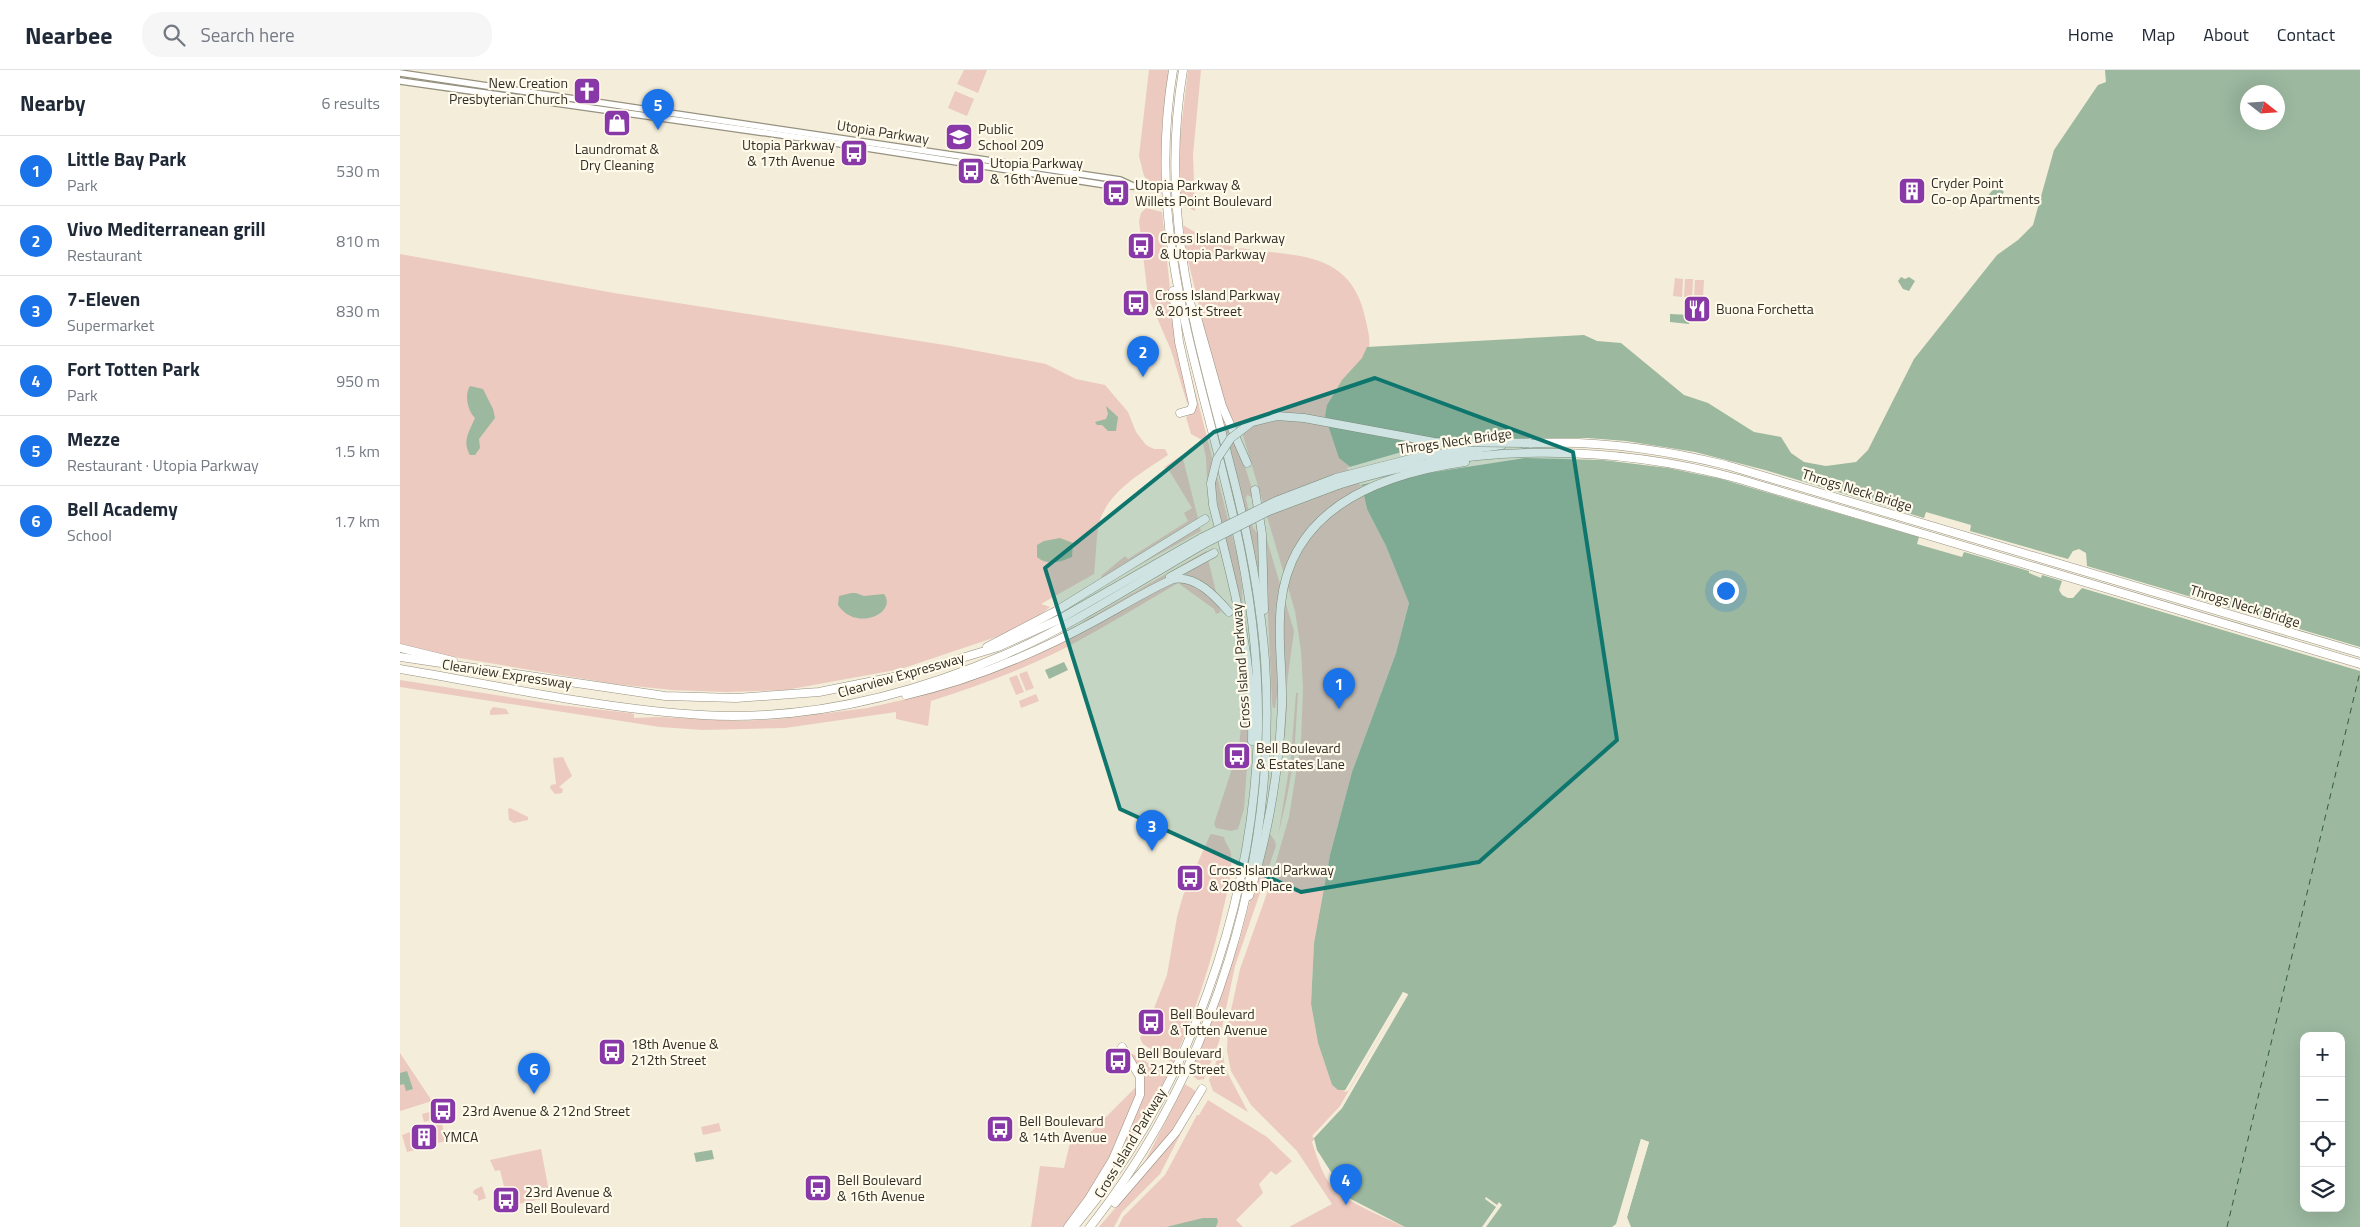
<!DOCTYPE html>
<meta charset="utf-8">
<style>
:root{--surface:#fff;--page:#f6f6f7;--text:#1f2937;--muted:#747a83;--line:#e0e1e3;--accent:#1a73e8}
body{margin:0;font-family:"Titillium Web",sans-serif;background:var(--page);color:var(--text)}
.controls{position:absolute;right:15px;bottom:15px;display:grid;overflow:hidden;border-radius:10px;box-shadow:0 5px 20px #0002}
.controls button{width:45px;height:45px;display:grid;place-items:center;padding:0;border:0;border-bottom:1px solid var(--line);background:var(--surface);color:var(--text);font:25px sans-serif}
.compass{position:absolute;left:1840px;top:15px;width:45px;height:45px;border-radius:50%;background:var(--surface);box-shadow:0 5px 20px #0002;rotate:107deg}
.you{position:absolute;left:1325px;top:520px;width:18px;height:18px;margin:-12px;border:4px solid #fff;border-radius:50%;background:#1a73e8;box-shadow:0 0 0 8px #1a73e833}
.badge{display:grid;place-items:center;width:32px;height:32px;border-radius:50%;background:var(--accent);color:#fff;font-size:16px;font-weight:700}
.pin{position:absolute;translate:-50% -41px;filter:drop-shadow(0 1px 2px #0008)}
.pin::after{content:'';position:absolute;top:26px;width:18px;height:15px;background:inherit;clip-path:polygon(0 0,100% 0,50% 100%)}
.list{margin:0;padding:0;list-style:none}
h2{display:flex;justify-content:space-between;align-items:center;height:65px;margin:0;padding:0 20px;font-size:21px}
h2 small{font-size:16px;font-weight:400;color:var(--muted)}
.list li{display:grid;grid-template-columns:32px 1fr auto;gap:15px;align-items:center;box-sizing:border-box;height:70px;padding:0 20px;border-top:1px solid var(--line)}
.list b{display:block;font-size:19px;white-space:nowrap}
.list p{margin:0;font-size:16px;white-space:nowrap;color:var(--muted)}
.list em{font-size:16px;font-style:normal;color:var(--muted)}
.icon{flex:none;width:28px;height:28px;fill:none;stroke:currentColor;stroke-width:2;stroke-linecap:round;stroke-linejoin:round}
.map{position:relative;flex:none;width:1960px;height:1157px;overflow:hidden}
header{display:flex;align-items:center;gap:30px;box-sizing:border-box;height:70px;padding:0 25px;background:var(--surface);border-bottom:1px solid var(--line)}
header strong{font-size:24px}
nav{display:flex;gap:28px;margin-inline-start:auto;font-size:18px}
.search{width:350px;height:45px;background:var(--page);display:flex;align-items:center;gap:12px;box-sizing:border-box;padding:0 18px;border-radius:20px;color:var(--muted);font-size:19px}
main{display:flex}
aside{flex:1;background:var(--surface)}
.map>svg:first-child{display:block}
</style>
<header>
<strong>Nearbee</strong>
<div class="search"><svg class="icon" aria-label="search" viewBox="0 0 24 24"><circle cx="10" cy="10" r="6"/><path d="M15 15l6 6"/></svg>Search here</div>
<nav><a>Home</a><a>Map</a><a>About</a><a>Contact</a></nav>
</header>
<main>
<aside>
<h2>Nearby<small>6 results</small></h2>
<ul class="list">
<li><span class="badge">1</span><div><b>Little Bay Park</b><p>Park</p></div><em>530 m</em></li>
<li><span class="badge">2</span><div><b>Vivo Mediterranean grill</b><p>Restaurant</p></div><em>810 m</em></li>
<li><span class="badge">3</span><div><b>7-Eleven</b><p>Supermarket</p></div><em>830 m</em></li>
<li><span class="badge">4</span><div><b>Fort Totten Park</b><p>Park</p></div><em>950 m</em></li>
<li><span class="badge">5</span><div><b>Mezze</b><p>Restaurant · Utopia Parkway</p></div><em>1.5 km</em></li>
<li><span class="badge">6</span><div><b>Bell Academy</b><p>School</p></div><em>1.7 km</em></li>
</ul>
</aside>
<div class="map">
<svg width="1960" height="1157" viewBox="0 0 1960 1157">
<rect width="100%" height="100%" fill="#f3edd9"/>
<g fill="#eccac0" fill-rule="evenodd">
<path d="M564,0h23l-9,23 -21,-9z"/>
<path d="M749,0h20l-7,54 -1,70 -17,-18 -5,-20z"/>
<path d="M788,0h13l-8,85 2,56 -15,-8 -1,-57z"/>
<path d="M555,21l19,8 -7,17 -19,-8z"/>
<path d="M746,138l16,4 12,116 15,75h-2l-16,-53 -23,-53 -9,-76 2,-8z"/>
<path d="M783,155l15,9 1,-2c7,4 15,10 24,12 54,16 123,-3 141,69 2,9 7,26 5,34 -8,23 -39,36 -44,69l36,66 6,27 19,37 23,56 -13,51 -44,119 -22,83 -16,88 -3,61 7,39 14,42 6,5 65,-98 5,2 -66,114 -30,34c5,15 10,33 21,46 12,13 54,31 72,39h-116l43,-23 -35,-53 -46,-46 -20,-34 -4,-20 1,-27 12,-55 26,-73 23,-79 12,-76 2,-52 -2,-38 -6,-40 -56,-189 -5,6 -7,-16 -26,-88 2,-1 -16,-67z"/>
<path d="M0,184l214,39 337,53 95,18 30,15 29,6 23,27 8,20 10,13 8,4h11l3,6c-25,17 -58,35 -68,65 -4,11 -4,41 -6,54l-53,30 9,3 -17,13 -31,15 -101,34 -115,21 -60,2 -54,-2 -58,-6 -184,-31 -30,-7z"/>
<path d="M1275,208l8,1 -1,18 -9,-1z"/>
<path d="M1285,209h8l-1,19 -8,-1z"/>
<path d="M1295,210h9l-1,18h-9z"/>
<path d="M786,285l52,204 4,28 1,30 -25,-108 -3,-27 -8,-1 -1,-24 -4,-17 -11,-6 -5,-17 8,-5 2,-5z"/>
<path d="M822,342c16,36 33,73 37,113 2,14 2,28 2,42h-4l-37,-154zM847,425l5,2 5,36 -4,-5 -7,-29z"/>
<path d="M782,385l16,63 -3,5 -2,-2 -91,57 -1,-2 24,-20 3,3 60,-38 -4,-8 8,-5 -25,-41 -4,1z"/>
<path d="M800,457l1,4 -96,53 83,-52 2,2z"/>
<path d="M864,460l30,101 -8,60 1,16 -2,30 -2,-6 2,-28 -1,-68h-7l2,50 -4,23h-2l-1,-6z"/>
<path d="M806,481l1,4 -88,51 -33,16h-4z"/>
<path d="M808,489l9,37 -24,-18 -9,-4z"/>
<path d="M786,511l29,18 6,13 -5,2 -2,-5 -36,-26c-36,21 -72,43 -109,63 -44,23 -91,40 -138,55l-3,25 -32,-7v-7l-111,16 -82,2 -43,-3 -260,-40v-7l159,25 71,8 4,1v4l25,-1 80,4 42,-2 86,-11 44,-10 48,-15 136,-58 76,-43z"/>
<path d="M627,601l7,17 -8,3 -7,-17z"/>
<path d="M617,605l7,17 -8,3 -7,-17z"/>
<path d="M846,606l2,76 -4,57 -6,20 -7,2 -15,-3 -2,-4 25,-77z"/>
<path d="M896,623h2l-4,65 -7,39 -9,39 13,-79z"/>
<path d="M636,624l3,7 -18,7 -2,-7z"/>
<path d="M93,637l13,2 3,5 -19,1v-4z"/>
<path d="M163,687l9,19 -13,11 4,2 -1,4 -7,1 -5,-6 1,-3 5,-1 -3,-26z"/>
<path d="M110,738l18,9v3l-14,3 -5,-3 -1,-11z"/>
<path d="M868,761l7,10 1,5 -41,120 -16,76 -15,37 -6,1 -8,-6 50,-135z"/>
<path d="M812,764l12,3c1,7 6,10 7,17 2,20 -5,42 -9,61 -12,52 -28,100 -49,148l-30,-19 -3,-6 13,-21 -2,-1 16,-41 10,-58 6,-21 27,-61z"/>
<path d="M822,977l3,21 23,44 -35,-21 -4,-11z"/>
<path d="M0,983l32,48 -32,10z"/>
<path d="M731,983l37,21 -36,69 -42,59 52,-108 -13,-40z"/>
<path d="M785,1014l9,6 3,4 -19,31 -37,44z"/>
<path d="M738,1015v7l-26,64 -26,44 -21,27h-34l9,-61 24,2 6,-25 -2,-4 5,-4 7,8z"/>
<path d="M808,1030l59,37 25,24 -16,14 -5,-4 -12,13 4,9 -27,27 7,7h-27l2,-5 -7,-4 -45,9h-48l5,-10 42,-42 32,-60h2z"/>
<path d="M795,1036l-35,68 -38,38 -8,15h-15l59,-69z"/>
<path d="M37,1040l2,8 -15,4 -2,-8z"/>
<path d="M319,1053l2,8 -18,4 -2,-8z"/>
<path d="M42,1054l4,17 -8,2 -5,-17z"/>
<path d="M31,1056l5,18 -8,2 -5,-17z"/>
<path d="M21,1059l5,18 -9,2 -4,-17z"/>
<path d="M10,1062l5,18 -8,2 -5,-17z"/>
<path d="M141,1079l9,48 -41,9 -9,-36 -5,1 -5,-11z"/>
<path d="M82,1116l4,12 -8,3v-5l-5,-3 1,-3z"/>
</g>
<g fill="#9cb89f" fill-rule="evenodd">
<path d="M1705,0h255v1157h-729l-4,-10 22,-75 -8,-3 -25,85 -4,3h-207l-58,-30 -30,-47 -3,-12 28,-30 66,-113 -5,-3 -57,98h-8l-6,-5 -14,-42 -7,-39 3,-61 16,-88 22,-83 44,-119 13,-50 -23,-57 -19,-37 -6,-27 -8,-13 -14,-11 -14,-42 2,-11 15,-25 20,-22 5,-11 217,-12 13,6 24,2 63,52 24,8 46,29 27,5 10,16 13,9 22,4 30,-4 12,-12 46,-91 83,-104 21,-15 15,-15 21,-75 44,-65 8,-3zM1848,22h30v30h-30zM1904,966h37v172h-37z"/>
<path d="M1597,115l7,7 -12,14 -7,-7z"/>
<path d="M1501,207l4,2 4,-2 6,4 -6,10 -6,-2 -5,-8z"/>
<path d="M1270,244l20,1 -1,9 -19,-2z"/>
<path d="M70,316l13,3 10,20 2,9 -16,21 1,9 -5,7h-5c-8,-14 -1,-23 5,-37 -7,-7 -11,-23 -5,-32z"/>
<path d="M706,336l12,11 -2,14h-8l-6,-6h-5l-2,-3 11,-3 2,-5z"/>
<path d="M660,468l13,5 -1,14c-11,5 -25,9 -35,0v-12l7,-4z"/>
<path d="M451,523h5l8,3 20,-2c14,18 -27,39 -46,11l1,-9z"/>
<path d="M664,592l4,8 -19,9 -4,-9z"/>
<path d="M7,1001l6,18 -7,2 -2,-7 -4,1v-12z"/>
<path d="M312,1080l2,9 -18,3 -2,-9z"/>
<path d="M803,1148h14l1,4 -2,5h-50z"/>
</g>
<g fill="#f3edd9">
<path d="M923,348l110,20h155l38,3 69,11 70,18 159,48 2,-6 45,13 -1,6 98,28 5,-8 6,-2 7,4 1,13 273,81v24l-278,-83 -9,10h-5l-6,-3 -3,-5 3,-9 -20,-6 -1,3 -12,-5v-2l-65,-19 -2,5 -45,-13 2,-7 -198,-58 -53,-11 -65,-8 -78,-2 -110,17 -52,19 -3,-7 10,-4 -10,2 -9,-14 -5,-3 80,-23 -100,-20z"/>
<path d="M1003,922l5,2 -66,114 -28,30 -2,-2 28,-30 64,-111 -56,96 -4,1z"/>
<path d="M1241,1069l8,3 -22,75 -1,3 -1,-4 21,-73 -4,-1 -23,83 -3,2z"/>
<path d="M1086,1127l11,8 2,-3 3,3 -16,22h-4l14,-20 -11,-8z"/>
</g>
<g fill="none" stroke-linecap="round" stroke-linejoin="round">
<path stroke="#325d38" stroke-width="1" stroke-dasharray="6 5" stroke-linecap="butt" d="M1827,1157l133,-555"/>
<g stroke="#96917f" stroke-width="8">
<g id="secondary">
<path d="M0,3l720,107 13,6"/>
<path d="M0,11l402,57 317,49 12,-1"/>
</g>
</g>
<g stroke="#96917f" stroke-width="9">
<g id="motorway">
<path d="M773,221l6,51 14,62 -2,6 -11,3"/>
<path d="M796,244l26,92 25,57"/>
<path d="M1124,374c67,-5 137,5 202,21l634,188"/>
<path d="M936,408l86,-22 80,-11"/>
<path d="M811,413l2,22c20,78 41,155 39,236"/>
<path d="M938,415c130,-42 270,-42 401,-6l621,185"/>
<path d="M855,420l7,44 2,76"/>
<path d="M770,507l44,-24"/>
<path d="M587,577l69,-36 149,-92"/>
<path d="M0,578l53,13"/>
<path d="M0,587l265,39 71,2 83,-6 90,-18 89,-27 60,-27 145,-83"/>
<path d="M0,599c100,17 202,40 302,46 104,6 207,-19 302,-60 69,-30 134,-73 200,-111"/>
<path d="M506,625c66,-15 130,-42 189,-74 26,-14 51,-30 78,-42 23,-4 42,17 56,33"/>
<path d="M849,826c19,-60 30,-127 33,-190 1,-34 -5,-68 -1,-102 10,-97 100,-130 184,-142"/>
<path d="M715,1133l61,-71 26,-43"/>
<path d="M668,1157l20,-27 25,-41 27,-64v-18l-18,-30"/>
<path d="M674,1157c114,-135 180,-322 184,-498 1,-69 -8,-138 -23,-205 -35,-158 -90,-288 -62,-454"/>
<path d="M690,1157c124,-157 188,-367 175,-567 -4,-52 -13,-104 -25,-155 -36,-152 -84,-275 -57,-435"/>
</g>
</g>
<use href="#secondary" stroke="#fff" stroke-width="5.5"/>
<use href="#motorway" stroke="#fff" stroke-width="8"/>
<g stroke="#96917f" stroke-width="9" stroke-linecap="butt">
<g id="motorway-bridge">
<path d="M811,413l6,-24 14,-21 21,-16 25,-6 27,2 130,24 95,1"/>
<path d="M803,467l73,-36 60,-23"/>
<path d="M804,474l65,-33 69,-26"/>
</g>
</g>
<use href="#motorway-bridge" stroke="#fff" stroke-width="8"/>
</g>
<path fill="#0f766e" fill-opacity="0.2" stroke="#0f766e" stroke-width="4" stroke-linejoin="round" d="M975,308l198,74 44,288 -138,122 -178,30 -181,-83 -75,-241 169,-136z"/>
<defs>
<g id="church-square" transform="scale(1.4375)"><rect x="-9" y="-9" width="18" height="18" rx="4" fill="#8938a7" stroke="#fffaea"/><path d="M-1.2-6h2.4v3.5h3.3v2.4h-3.3V6h-2.4V-.1h-3.3v-2.4h3.3Z" fill="#fff"/></g>
<g id="shop-square" transform="scale(1.4375)"><rect x="-9" y="-9" width="18" height="18" rx="4" fill="#8938a7" stroke="#fffaea"/><path d="M-5-2.5h2.3a2.7 3.5 0 0 1 5.4 0H5L5.5 6h-11ZM-1.5-2.5h3a1.5 2.3 0 0 0-3 0Z" fill="#fff"/></g>
<g id="school-square" transform="scale(1.4375)"><rect x="-9" y="-9" width="18" height="18" rx="4" fill="#8938a7" stroke="#fffaea"/><path d="M0-5L7-2L0 1L-7-2ZM-4 1L0 2.5L4 1V4Q0 6-4 4Z" fill="#fff"/></g>
<g id="bus-square" transform="scale(1.4375)"><rect x="-9" y="-9" width="18" height="18" rx="4" fill="#8938a7" stroke="#fffaea"/><path d="M-5-6H5V4H4V6H2V4H-2V6H-4V4H-5ZM-3.5-4V0h7V-4ZM-3.5 1.2v1.5H-2V1.2ZM2 1.2v1.5H3.5V1.2Z" fill="#fff"/></g>
<g id="building-square" transform="scale(1.4375)"><rect x="-9" y="-9" width="18" height="18" rx="4" fill="#8938a7" stroke="#fffaea"/><path d="M-4-6H4V6H1V3H-1V6H-4ZM-2.5-4.3h1.7v1.8h-1.7ZM.8-4.3h1.7v1.8H.8ZM-2.5-1h1.7V.8h-1.7ZM.8-1h1.7V.8H.8Z" fill="#fff"/></g>
<g id="restaurant-square" transform="scale(1.4375)"><rect x="-9" y="-9" width="18" height="18" rx="4" fill="#8938a7" stroke="#fffaea"/><path d="M-5-6h1v4h1v-4h1v4h1v-4h1v5L-1.5 .5V6h-2V.5L-5-1ZM5-6V6H3V1.5H1.5Q1.5-4 5-6Z" fill="#fff"/></g>
</defs>
<g fill-rule="evenodd">
<use href="#church-square" x="187" y="21"/>
<use href="#shop-square" x="217" y="53"/>
<use href="#school-square" x="559" y="67"/>
<use href="#bus-square" x="454" y="83"/>
<use href="#bus-square" x="571" y="101"/>
<use href="#building-square" x="1512" y="121"/>
<use href="#bus-square" x="716" y="123"/>
<use href="#bus-square" x="741" y="176"/>
<use href="#bus-square" x="736" y="233"/>
<use href="#restaurant-square" x="1297" y="239"/>
<use href="#bus-square" x="837" y="686"/>
<use href="#bus-square" x="790" y="808"/>
<use href="#bus-square" x="751" y="952"/>
<use href="#bus-square" x="212" y="982"/>
<use href="#bus-square" x="718" y="991"/>
<use href="#bus-square" x="43" y="1041"/>
<use href="#bus-square" x="600" y="1059"/>
<use href="#building-square" x="24" y="1067"/>
<use href="#bus-square" x="418" y="1118"/>
<use href="#bus-square" x="106" y="1130"/>
</g>
<g text-anchor="middle" stroke-width="4.5" stroke-linejoin="round" paint-order="stroke">
<g font-size="14" fill="#312f28" stroke="#fffaea" text-anchor="start">
<text x="168" y="18" text-anchor="end">New Creation<tspan x="168" dy="16">Presbyterian Church</tspan></text>
<text x="578" y="64">Public<tspan x="578" dy="16">School 209</tspan></text>
<text x="435" y="80" text-anchor="end">Utopia Parkway<tspan x="435" dy="16">&amp; 17th Avenue</tspan></text>
<text x="217" y="84" text-anchor="middle">Laundromat &amp;<tspan x="217" dy="16">Dry Cleaning</tspan></text>
<text x="590" y="98">Utopia Parkway<tspan x="590" dy="16">&amp; 16th Avenue</tspan></text>
<text x="1531" y="118">Cryder Point<tspan x="1531" dy="16">Co-op Apartments</tspan></text>
<text x="735" y="120">Utopia Parkway &amp;<tspan x="735" dy="16">Willets Point Boulevard</tspan></text>
<text x="760" y="173">Cross Island Parkway<tspan x="760" dy="16">&amp; Utopia Parkway</tspan></text>
<text x="755" y="230">Cross Island Parkway<tspan x="755" dy="16">&amp; 201st Street</tspan></text>
<text x="1316" y="244">Buona Forchetta</text>
<text x="856" y="683">Bell Boulevard<tspan x="856" dy="16">&amp; Estates Lane</tspan></text>
<text x="809" y="805">Cross Island Parkway<tspan x="809" dy="16">&amp; 208th Place</tspan></text>
<text x="770" y="949">Bell Boulevard<tspan x="770" dy="16">&amp; Totten Avenue</tspan></text>
<text x="231" y="979">18th Avenue &amp;<tspan x="231" dy="16">212th Street</tspan></text>
<text x="737" y="988">Bell Boulevard<tspan x="737" dy="16">&amp; 212th Street</tspan></text>
<text x="62" y="1046">23rd Avenue &amp; 212nd Street</text>
<text x="619" y="1056">Bell Boulevard<tspan x="619" dy="16">&amp; 14th Avenue</tspan></text>
<text x="43" y="1072">YMCA</text>
<text x="437" y="1115">Bell Boulevard<tspan x="437" dy="16">&amp; 16th Avenue</tspan></text>
<text x="125" y="1127">23rd Avenue &amp;<tspan x="125" dy="16">Bell Boulevard</tspan></text>
</g>
<g font-size="14" fill="#312f28" stroke="#fffaea">
<text transform="translate(483 62) rotate(9)" y="5">Utopia Parkway</text>
<text transform="translate(1055 371) rotate(-8)" y="5">Throgs Neck Bridge</text>
<text transform="translate(1457 420) rotate(17)" y="5">Throgs Neck Bridge</text>
<text transform="translate(1845 536) rotate(17)" y="5">Throgs Neck Bridge</text>
<text transform="translate(841 596) rotate(-94)" y="5">Cross Island Parkway</text>
<text transform="translate(107 604) rotate(9)" y="5">Clearview Expressway</text>
<text transform="translate(501 605) rotate(-16)" y="5">Clearview Expressway</text>
<text transform="translate(730 1073) rotate(-59)" y="5">Cross Island Parkway</text>
</g>
</g>
</svg>
<div class="controls">
<button>+</button>
<button>−</button>
<button><svg class="icon" aria-label="locate" viewBox="0 0 24 24"><circle cx="12" cy="12" r="6"/><path d="M12 2v4M12 18v4M2 12h4M18 12h4"/></svg></button>
<button><svg class="icon" aria-label="layers" viewBox="0 0 24 24"><path d="M12 4l9 5-9 5-9-5zM3 14l9 5 9-5"/></svg></button>
</div>
<svg class="compass" viewBox="-18 -18 36 36"><path d="M0-13l5 13h-10z" fill="#e53935"/><path d="M0 13l5-13h-10z" fill="#747a83"/></svg>
<div class="you"></div>
<div class="pin badge" style="left:939px;top:639px">1</div>
<div class="pin badge" style="left:743px;top:307px">2</div>
<div class="pin badge" style="left:752px;top:781px">3</div>
<div class="pin badge" style="left:946px;top:1135px">4</div>
<div class="pin badge" style="left:258px;top:60px">5</div>
<div class="pin badge" style="left:134px;top:1024px">6</div>
</div>
</main>
